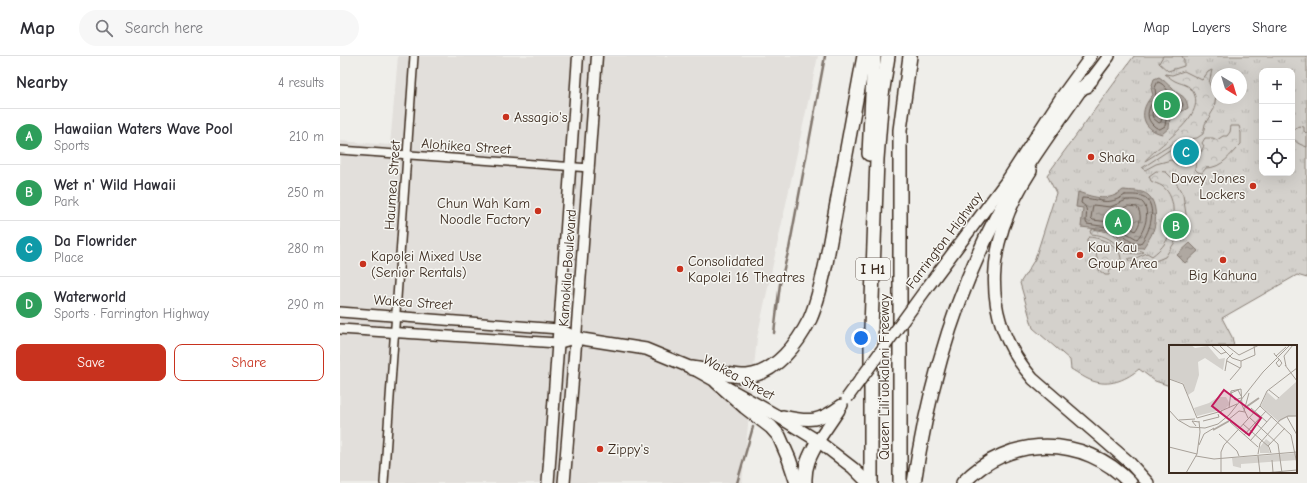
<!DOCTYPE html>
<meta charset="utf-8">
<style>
:root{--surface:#fff;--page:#f7f7f7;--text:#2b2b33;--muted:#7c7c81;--line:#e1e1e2;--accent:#c8321e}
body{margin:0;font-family:"Comic Neue",sans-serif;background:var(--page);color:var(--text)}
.controls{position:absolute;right:12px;top:12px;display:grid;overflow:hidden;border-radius:8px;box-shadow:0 4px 16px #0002}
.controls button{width:36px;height:36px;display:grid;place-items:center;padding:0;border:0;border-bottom:1px solid var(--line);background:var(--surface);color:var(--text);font:20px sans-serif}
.compass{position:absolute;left:871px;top:12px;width:36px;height:36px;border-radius:50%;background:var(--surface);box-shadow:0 4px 16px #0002;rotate:142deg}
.you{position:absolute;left:521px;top:282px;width:14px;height:14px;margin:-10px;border:3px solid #fff;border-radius:50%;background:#1a73e8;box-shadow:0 0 0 6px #1a73e833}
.badge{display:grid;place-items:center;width:26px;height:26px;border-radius:50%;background:var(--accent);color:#fff;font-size:13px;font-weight:700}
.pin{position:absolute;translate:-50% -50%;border:2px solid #fff;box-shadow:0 1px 4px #0006}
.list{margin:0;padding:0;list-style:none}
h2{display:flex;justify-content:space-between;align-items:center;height:52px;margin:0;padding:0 16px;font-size:17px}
h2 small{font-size:13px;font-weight:400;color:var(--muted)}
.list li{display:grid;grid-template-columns:26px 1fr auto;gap:12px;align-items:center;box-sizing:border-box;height:56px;padding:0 16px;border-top:1px solid var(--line)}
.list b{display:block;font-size:15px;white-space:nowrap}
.list p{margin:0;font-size:13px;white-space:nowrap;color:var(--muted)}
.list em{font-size:13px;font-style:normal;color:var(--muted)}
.actions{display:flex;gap:8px;padding:12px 16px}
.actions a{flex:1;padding:9px 0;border:1px solid var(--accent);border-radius:8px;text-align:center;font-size:14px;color:var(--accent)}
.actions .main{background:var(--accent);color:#fff}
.icon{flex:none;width:22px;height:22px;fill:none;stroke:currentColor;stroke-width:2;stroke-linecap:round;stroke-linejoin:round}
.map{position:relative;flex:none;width:967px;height:427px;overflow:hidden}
header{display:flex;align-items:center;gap:24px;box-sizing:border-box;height:56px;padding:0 20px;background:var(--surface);border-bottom:1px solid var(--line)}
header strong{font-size:19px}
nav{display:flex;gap:22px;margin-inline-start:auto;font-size:14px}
.search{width:280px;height:36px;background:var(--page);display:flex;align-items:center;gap:10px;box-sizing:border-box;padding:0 14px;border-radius:22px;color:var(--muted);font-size:15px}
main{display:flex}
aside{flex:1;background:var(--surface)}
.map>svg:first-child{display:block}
</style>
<header>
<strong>Map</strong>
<div class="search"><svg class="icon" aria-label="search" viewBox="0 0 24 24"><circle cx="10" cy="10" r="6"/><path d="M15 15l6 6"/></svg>Search here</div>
<nav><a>Map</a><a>Layers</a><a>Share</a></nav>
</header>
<main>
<aside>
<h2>Nearby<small>4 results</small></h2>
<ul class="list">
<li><span class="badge" style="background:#2e9e5b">A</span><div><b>Hawaiian Waters Wave Pool</b><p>Sports</p></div><em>210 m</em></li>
<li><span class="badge" style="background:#2e9e5b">B</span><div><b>Wet n' Wild Hawaii</b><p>Park</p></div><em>250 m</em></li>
<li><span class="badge" style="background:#0f9aa8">C</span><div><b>Da Flowrider</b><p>Place</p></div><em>280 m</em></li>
<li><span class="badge" style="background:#2e9e5b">D</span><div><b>Waterworld</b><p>Sports · Farrington Highway</p></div><em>290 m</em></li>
</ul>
<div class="actions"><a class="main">Save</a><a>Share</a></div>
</aside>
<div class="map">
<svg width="967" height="427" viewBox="0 0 967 427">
<defs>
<pattern id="grass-tufts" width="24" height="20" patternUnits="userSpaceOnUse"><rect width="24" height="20" fill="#d4d1cc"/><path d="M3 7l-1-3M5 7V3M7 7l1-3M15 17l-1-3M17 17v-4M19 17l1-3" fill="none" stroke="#b7b4af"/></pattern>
<pattern id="forest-crowns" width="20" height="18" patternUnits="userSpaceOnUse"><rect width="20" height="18" fill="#d4d1cc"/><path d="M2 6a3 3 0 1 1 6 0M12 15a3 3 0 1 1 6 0" fill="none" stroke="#b7b4af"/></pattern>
<pattern id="water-ripples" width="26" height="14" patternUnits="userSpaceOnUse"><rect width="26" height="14" fill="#afa8a1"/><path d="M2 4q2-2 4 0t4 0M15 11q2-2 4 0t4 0" fill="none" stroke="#908983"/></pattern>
</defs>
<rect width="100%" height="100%" fill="#efeeea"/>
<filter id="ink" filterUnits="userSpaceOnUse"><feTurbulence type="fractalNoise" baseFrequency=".025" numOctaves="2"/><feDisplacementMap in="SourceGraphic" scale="8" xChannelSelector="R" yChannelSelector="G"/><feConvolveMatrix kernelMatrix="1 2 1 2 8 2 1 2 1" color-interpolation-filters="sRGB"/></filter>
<g filter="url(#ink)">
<path fill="#e2dfdb" d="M58,0h420l-61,282 -15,145h-402v-342l50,4z"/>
<path fill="url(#grass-tufts)" stroke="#887e75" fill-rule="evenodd" d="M794,0h173v222l-10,-3 -75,43 10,19 2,9h-64v40l-15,-5 -16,-12c-12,10 -27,17 -43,13 -9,-2 -18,-9 -25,-13l-1,-9 -37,-32 -13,-45 15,-24 21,-66 -9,-18zM922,15h30v102h-30zM877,18h24v24h-24z"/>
<g fill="url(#forest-crowns)" stroke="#887e75">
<path d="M823,0h19l2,4v6l-16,5 -9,-8z"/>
<path d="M872,14l-3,13 7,13 -2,13 -9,15 -2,10 -6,4 -20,3 -32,20c12,-16 67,-47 46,-72 -4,-5 -10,-5 -16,-8 -4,-2 -7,-5 -10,-7l7,1 12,-4 18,9 6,-8z"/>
<path d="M891,70h8l2,7v11c-11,10 -18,24 -35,24l-4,5 -4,-1 -3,-3c0,-5 6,-18 9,-23l-2,-3 3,-5h8l4,2 6,-4h4l3,-4z"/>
<path d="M959,70l5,1v4l3,3v13c-11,-4 -15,-6 -15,-17z"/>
<path d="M831,93l7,3 1,9 -2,4 -6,-5 -15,4 -11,6 -3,-2z"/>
<path d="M816,115l10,1 9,9 8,14 3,19 -1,11 -6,11 -14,21 -17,7 -19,-3 -1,-2 3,-1h5l11,-5 5,3c4,-3 10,-8 13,-13 9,-14 14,-45 -3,-57 -3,-2 -8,-3 -11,-5l-2,-5z"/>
<path d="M753,173l20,4c5,6 13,15 21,17 4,0 7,0 10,2l-5,2 -14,-1c-11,-12 -18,-18 -34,-19l-1,-3z"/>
<path d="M749,181c12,1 32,8 32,23l-10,4 -2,11h-4l-6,-5 -3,-18 -6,-10 -3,-1v-2z"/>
</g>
<g fill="url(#water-ripples)" stroke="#81766d">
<path d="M819,21c5,3 8,7 13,11 7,9 14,5 16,20l-7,4 -7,-1 -4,7 -1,10 -7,6c-21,-5 -24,-24 -9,-39l-2,-7 3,-9z"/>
<path d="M783,134c8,1 19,0 25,5 9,7 9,27 5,36 -2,6 -7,12 -10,17 -14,0 -21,-6 -29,-17l-33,-4 2,-19 -7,-1 2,-15c17,6 31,10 45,-2z"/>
<path d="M850,187l8,8 -13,12 -8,-8z"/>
</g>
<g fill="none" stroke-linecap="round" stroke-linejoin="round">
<g stroke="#695c52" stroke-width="1">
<path d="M818,26c7,2 8,8 13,12 5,3 10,4 12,11l-2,3c-14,-2 -14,7 -16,18l-5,3c-4,-1 -5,-2 -8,-5 -8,-9 -2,-19 4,-27l-1,-9z"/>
<path d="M822,39h3l7,6c-7,6 -10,12 -11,21l-2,1 -6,-5 -1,-4z"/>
<path d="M785,139c6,0 17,-1 22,4 10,12 2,35 -7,45 -11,0 -17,-10 -25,-16l-28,-4 -1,-2c0,-8 3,-15 -5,-19l1,-5c19,1 25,9 43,-3z"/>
<path d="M787,144c4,0 13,-1 16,3 8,9 1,29 -6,36l-12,-7 -8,-9 -24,-3 -2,-2 2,-13 17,2z"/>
<path d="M788,150l9,1c5,7 4,17 -2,24l-5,-4 -8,-8 -10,-4 1,-2z"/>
</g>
<g stroke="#81766d" stroke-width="2.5">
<path d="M434,277l6,-49 9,-35 36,-193"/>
<path d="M397,427l16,-56"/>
</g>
<g stroke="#3b2a1e" stroke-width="10">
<g id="minor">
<path d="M0,94l250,18"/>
<path d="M44,427l30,-427"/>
</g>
</g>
<g stroke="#3b2a1e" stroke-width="12">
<g id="tertiary">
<path d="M0,256l219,17"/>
<path d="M0,273l218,14"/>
</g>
</g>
<g stroke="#3b2a1e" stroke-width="13">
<g id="secondary">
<path d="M219,273l19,-273"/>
<path d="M218,287l18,-5 21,-282"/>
</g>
</g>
<g stroke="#3b2a1e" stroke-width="14">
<g id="primary">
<path d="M747,31l4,-7 18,-24"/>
<path d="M691,115c-44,68 -54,144 2,208l96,83 19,21"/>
<path d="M586,233l82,-110 54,-83 29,-40"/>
<path d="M443,360c27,6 36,6 59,-11"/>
<path d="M478,385l21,-31"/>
<path d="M208,427l11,-154 17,9 70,11 46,19 84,47 42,26 35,27 15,15"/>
<path d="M224,427l12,-145"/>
</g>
</g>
<g stroke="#3b2a1e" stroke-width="16">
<g id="motorway">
<path d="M529,98l5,-98"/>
<path d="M352,312c14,2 42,9 55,8 29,-3 51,-33 63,-57 8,-18 12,-38 16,-56l38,-207"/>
<path d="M377,326l28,25 26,20 8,9 10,23 8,24"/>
<path d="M465,427c-1,-17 5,-28 13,-42"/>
<path d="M531,427v-155l6,-169 5,-64 6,-39"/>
<path d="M560,427v-353l10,-74"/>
<path d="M574,427c14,-94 40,-186 85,-271 23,-42 53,-82 80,-121l12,-11"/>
<path d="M623,427c46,-49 121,-49 167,0"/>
</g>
</g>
<use href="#minor" stroke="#f6f6f2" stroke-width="7"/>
<use href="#tertiary" stroke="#f6f6f2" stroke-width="9"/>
<use href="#secondary" stroke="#f6f6f2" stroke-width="10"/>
<use href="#primary" stroke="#f6f6f2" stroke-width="11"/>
<use href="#motorway" stroke="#f6f6f2" stroke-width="13"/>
<g stroke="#3b2a1e" stroke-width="14" stroke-linecap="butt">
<path id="primary-bridge" d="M507,342l79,-109"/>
</g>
<use href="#primary-bridge" stroke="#f6f6f2" stroke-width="11"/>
</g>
</g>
<g fill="#c8321e" stroke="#f6f6f2" stroke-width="1.5">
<circle cx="166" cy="61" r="4"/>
<circle cx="751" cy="101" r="4"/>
<circle cx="913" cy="130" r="4"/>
<circle cx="198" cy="155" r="4"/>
<circle cx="740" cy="199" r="4"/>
<circle cx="883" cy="204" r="4"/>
<circle cx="23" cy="208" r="4"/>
<circle cx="340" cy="213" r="4"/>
<circle cx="260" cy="393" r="4"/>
</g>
<g text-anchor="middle" stroke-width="3" stroke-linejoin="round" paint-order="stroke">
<rect fill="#f6f6f2" stroke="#73675e" stroke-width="1" x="516" y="202" width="34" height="22" rx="3"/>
<g font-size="13" font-weight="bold" fill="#3b2a1e">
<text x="533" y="218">I H1</text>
</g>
<g font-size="14" fill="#3b2a1e" stroke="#f6f6f2" text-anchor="start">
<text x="174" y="66">Assagio's</text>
<text x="759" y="106">Shaka</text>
<text x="905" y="127" text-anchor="end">Davey Jones<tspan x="905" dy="16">Lockers</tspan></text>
<text x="190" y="152" text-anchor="end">Chun Wah Kam<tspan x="190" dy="16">Noodle Factory</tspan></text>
<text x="748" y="196">Kau Kau<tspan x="748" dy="16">Group Area</tspan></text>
<text x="31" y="205">Kapolei Mixed Use<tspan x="31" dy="16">(Senior Rentals)</tspan></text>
<text x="348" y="210">Consolidated<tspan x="348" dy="16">Kapolei 16 Theatres</tspan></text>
<text x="883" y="224" text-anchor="middle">Big Kahuna</text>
<text x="268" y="398">Zippy's</text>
</g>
<g font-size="14" fill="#3b2a1e" stroke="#f6f6f2">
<text transform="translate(126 90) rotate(4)" y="5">Alohikea Street</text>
<text transform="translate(52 129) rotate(-86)" y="5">Haumea Street</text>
<text transform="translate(604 184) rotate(-53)" y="5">Farrington Highway</text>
<text transform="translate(227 212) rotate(-86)" y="5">Kamokila Boulevard</text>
<text transform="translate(73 246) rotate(4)" y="5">Wakea Street</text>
<text transform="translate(399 321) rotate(29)" y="5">Wakea Street</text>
<text transform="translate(544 321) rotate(-90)" y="5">Queen Liliʻuokalani Freeway</text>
</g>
</g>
<g transform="translate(829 289)">
<rect width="128" height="128" fill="#efeeea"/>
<path d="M127,37l1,34 -10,1 -8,5 -18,-16 6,-14 9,8zM49,52h8l4,7 -5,5 -28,7 -3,-8 15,-5zM97,94l5,4 -3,3 2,7h-10v-6zM128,108v7l-56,4v4l-8,-2 -1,-8z" fill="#d4d1cc"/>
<path d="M0,0h22l4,3 13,-2 11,13 6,-1 -2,12 -18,-12 -7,4 1,13 -5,16 -6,4 -5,-12 -14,-4z" fill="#d4d1cc"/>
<path d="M128,47v23h-2l-6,-3z" fill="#d4d1cc"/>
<path fill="none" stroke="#afa8a1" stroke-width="2" d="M77,62l13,-9M44,85l16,-9"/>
<path fill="none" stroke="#a7a098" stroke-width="1" d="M42,0l10,9 5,-2M50,0l13,13 9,3 14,-6 -1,-10M57,0l13,10 20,-10M105,8l1,2 5,5 1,2 1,1 -3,4 -3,-4 3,-3v-1M107,11l10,-9M58,16l13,7M116,20l12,16M117,21l-2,-10 9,-11M56,26l2,-12 6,-6M0,34l14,5 14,34M61,35l11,-13v-6M100,45l10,8M72,51l-3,-6 -7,3 4,7 6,-2M91,61l31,29 6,29M60,63l2,-17 10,-2 1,16 6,13M82,63l16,14M0,65l9,10 12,7 15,1 13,-4 11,-9 34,-43 27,-27M52,66l16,-7M75,66l5,-18M80,72l29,27 4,29M118,72l10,18M28,73l25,-7M10,75l16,-1M59,75l11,-9 6,1M34,76l16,-4 -1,-3M61,77l28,25M74,79l26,23 2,6M27,81l-4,-5 7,1M50,89l18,17 2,5M75,90l22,-24M81,96l22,-25M30,100l5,-11 10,-6M99,101l17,-18M0,102l28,7M89,109l2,-11 20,-23 8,-4h9M27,111l18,3 83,-7M89,111l2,17M103,115l1,12M17,128l11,-19 3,-22 -1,-11M52,128v-21l3,-7 36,-39 7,-15 30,-23M95,128l33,-3"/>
<path fill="#c2185b" fill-opacity="0.15" stroke="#c2185b" stroke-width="2" d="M55,45l37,28 -12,17 -37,-29z"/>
<rect width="128" height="128" fill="none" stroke="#3b2a1e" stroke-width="2"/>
</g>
</svg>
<div class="controls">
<button>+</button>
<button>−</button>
<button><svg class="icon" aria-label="locate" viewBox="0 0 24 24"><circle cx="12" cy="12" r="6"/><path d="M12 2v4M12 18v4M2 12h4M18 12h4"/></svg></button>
</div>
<svg class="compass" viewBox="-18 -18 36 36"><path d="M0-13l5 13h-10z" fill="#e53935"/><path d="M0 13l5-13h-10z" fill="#7c7c81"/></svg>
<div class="you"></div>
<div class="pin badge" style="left:778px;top:166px;background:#2e9e5b">A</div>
<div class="pin badge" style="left:836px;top:170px;background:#2e9e5b">B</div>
<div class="pin badge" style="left:846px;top:96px;background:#0f9aa8">C</div>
<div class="pin badge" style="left:827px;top:49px;background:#2e9e5b">D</div>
</div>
</main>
